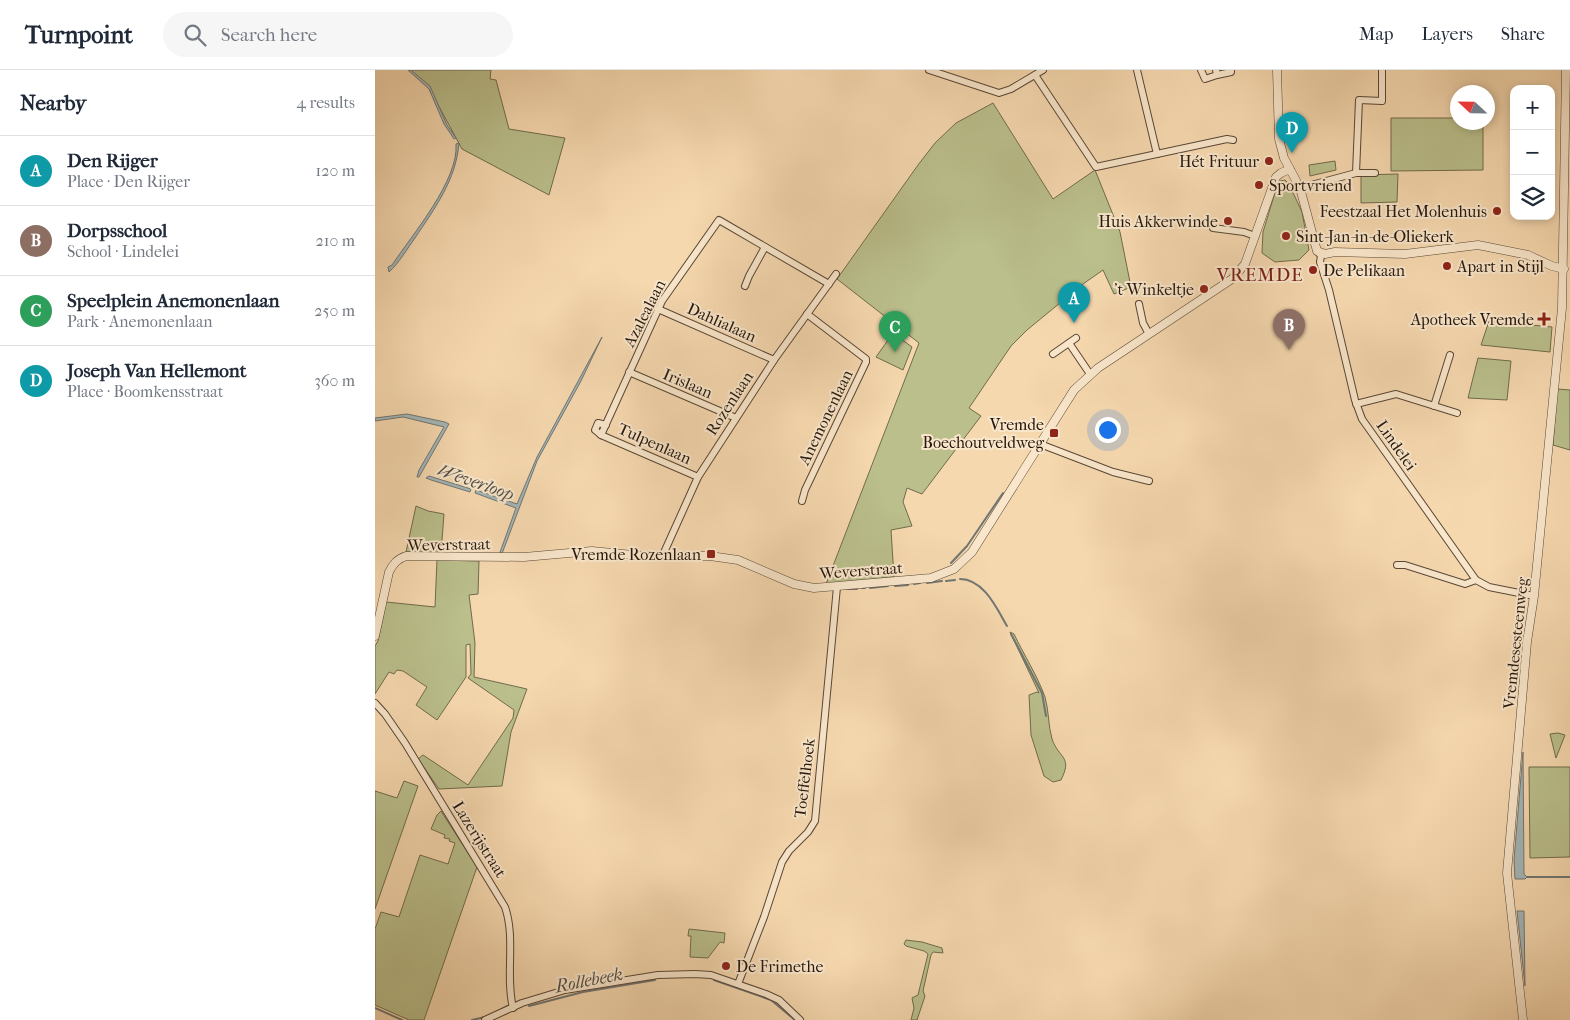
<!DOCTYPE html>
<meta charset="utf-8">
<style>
:root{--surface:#fff;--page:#f6f6f7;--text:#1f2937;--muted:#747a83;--line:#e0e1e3;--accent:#8f2418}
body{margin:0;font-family:"IM FELL French Canon",serif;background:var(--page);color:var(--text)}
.controls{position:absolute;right:15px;top:15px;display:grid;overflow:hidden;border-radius:10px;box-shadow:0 2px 8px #0003}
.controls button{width:45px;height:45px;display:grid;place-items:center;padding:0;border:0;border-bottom:1px solid var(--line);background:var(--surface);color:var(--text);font:25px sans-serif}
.compass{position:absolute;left:1075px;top:15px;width:45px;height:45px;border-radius:50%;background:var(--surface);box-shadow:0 2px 8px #0003;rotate:292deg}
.you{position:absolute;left:732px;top:359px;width:18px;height:18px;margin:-12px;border:4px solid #fff;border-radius:50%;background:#1a73e8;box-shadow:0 0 0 8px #1a73e833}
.badge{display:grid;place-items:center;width:32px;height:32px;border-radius:50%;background:var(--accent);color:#fff;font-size:16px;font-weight:700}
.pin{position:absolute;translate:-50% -41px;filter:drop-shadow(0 1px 2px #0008)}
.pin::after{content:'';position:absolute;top:26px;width:18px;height:15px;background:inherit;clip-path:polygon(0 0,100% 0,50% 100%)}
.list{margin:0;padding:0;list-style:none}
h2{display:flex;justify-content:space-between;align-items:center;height:65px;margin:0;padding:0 20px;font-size:21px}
h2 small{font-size:16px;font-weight:400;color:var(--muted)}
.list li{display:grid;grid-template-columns:32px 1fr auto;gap:15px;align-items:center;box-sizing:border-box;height:70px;padding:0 20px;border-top:1px solid var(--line)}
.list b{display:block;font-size:19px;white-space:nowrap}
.list p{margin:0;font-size:16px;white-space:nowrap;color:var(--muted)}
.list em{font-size:16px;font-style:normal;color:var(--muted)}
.icon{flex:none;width:28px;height:28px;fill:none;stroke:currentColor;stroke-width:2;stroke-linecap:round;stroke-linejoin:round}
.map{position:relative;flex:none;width:1195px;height:950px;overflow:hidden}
header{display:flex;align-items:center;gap:30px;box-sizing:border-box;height:70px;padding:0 25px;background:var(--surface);border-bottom:1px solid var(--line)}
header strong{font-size:24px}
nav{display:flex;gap:28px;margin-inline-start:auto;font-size:18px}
.search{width:350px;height:45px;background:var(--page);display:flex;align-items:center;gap:12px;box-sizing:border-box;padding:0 18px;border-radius:28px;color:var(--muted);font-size:19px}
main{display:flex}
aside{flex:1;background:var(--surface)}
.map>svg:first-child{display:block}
</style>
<header>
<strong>Turnpoint</strong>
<div class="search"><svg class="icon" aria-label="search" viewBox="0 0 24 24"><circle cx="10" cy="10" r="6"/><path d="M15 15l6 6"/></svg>Search here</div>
<nav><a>Map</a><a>Layers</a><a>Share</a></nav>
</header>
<main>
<aside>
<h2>Nearby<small>4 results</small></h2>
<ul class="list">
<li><span class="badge" style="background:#0f9aa8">A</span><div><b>Den Rijger</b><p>Place · Den Rijger</p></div><em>120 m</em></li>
<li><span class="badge" style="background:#8d6e63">B</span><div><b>Dorpsschool</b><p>School · Lindelei</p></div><em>210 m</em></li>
<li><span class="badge" style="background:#2e9e5b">C</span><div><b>Speelplein Anemonenlaan</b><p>Park · Anemonenlaan</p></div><em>250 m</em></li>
<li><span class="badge" style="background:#0f9aa8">D</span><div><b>Joseph Van Hellemont</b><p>Place · Boomkensstraat</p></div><em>360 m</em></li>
</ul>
</aside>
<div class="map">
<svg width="1195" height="950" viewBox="0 0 1195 950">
<rect width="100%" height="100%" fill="#f6d8af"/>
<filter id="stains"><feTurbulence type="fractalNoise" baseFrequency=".004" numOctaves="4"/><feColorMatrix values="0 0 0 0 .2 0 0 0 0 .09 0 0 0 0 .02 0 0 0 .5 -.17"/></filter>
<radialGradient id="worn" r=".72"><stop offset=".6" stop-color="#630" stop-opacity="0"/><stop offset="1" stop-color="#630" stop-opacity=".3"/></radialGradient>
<g fill="#babf8c" stroke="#706b4c">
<path d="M34,0h82l-1,9 6,1 13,49 56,9 -16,57 -87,-46 -33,-61z"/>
<path d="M618,33l60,96 42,-29 25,62 11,55 -17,7 -11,-24 -20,14 -56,46 -16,16 -42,62 12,8 -59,78 -15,-6 -4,14 9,24 -21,4 3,47 -68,7 93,-241 -82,-64 81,-114 17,-22 21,-20z"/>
<path d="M1016,48h66v4l26,1v47l-92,1z"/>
<path d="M960,91l1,9 -26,6 -1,-11z"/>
<path d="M1023,104l-1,28 -36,1v-28z"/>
<path d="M910,110l4,4 13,28 7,38 -10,10 -24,2 -13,-9 1,-21 14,-46 3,-5z"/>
<path d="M1114,251l63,6 -2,25 -69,-7z"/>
<path d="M518,263l19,14 -9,23 -27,-13z"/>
<path d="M1103,288l33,3 -4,39 -39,-2z"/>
<path d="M1182,319l13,1v60l-17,-5z"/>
<path d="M41,436l12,5 16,3 -3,39 -35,-1z"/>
<path d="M62,490l42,1 -1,33 -9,1 6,48 -1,34 53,12 -16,43 -9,54 -63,3 -21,-30 5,-4 45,30 45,-67 1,-8 -46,-32 3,-4 -1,-30 -4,1v32l-29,43 -21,-15 11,-18 -24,-16 -6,-1 -3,4 -5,-2 -14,22v-48l3,-5 8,-39 49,5z"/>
<path d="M635,562l4,2c10,21 23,41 31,63 4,14 3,28 7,42 7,20 21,17 9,41l-8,2 -9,-6 -13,-41 -2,-40 8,-3 2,1z"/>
<path d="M1183,663l7,2 -9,23 -6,-24z"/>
<path d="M1154,697h41v90l-40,1z"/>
<path d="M29,711l14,5 -43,123v-118l22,7z"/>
<path d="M66,741l36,56 -53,153h-15l-34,-15v-76l6,-17 18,5 21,-62 28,9 7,-21 -6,-2 1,-2 -6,-1 1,-3 -14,-6 6,-14z"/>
<path d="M314,859l36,4 -1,10 -4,-1 -12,16 -18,-1 1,-21h-3z"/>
<path d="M531,870l16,2 20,6 1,5 -10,-1 -2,3 -8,36 2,5 -8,24h-6l3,-12 -2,-10 6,-3 10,-41 -4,-3 -18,-5 -2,-2z"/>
</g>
<g fill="#a3b6b7" stroke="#717673">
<path d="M33,0h3l19,16 17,39 9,13 -2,1 -10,-15 -15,-35z"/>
<path d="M84,73c-3,37 -24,65 -44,95 -8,11 -16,25 -26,34l-1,-5 4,-2c20,-30 67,-85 64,-121z"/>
<path d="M227,267l-21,44 -44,80 -34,90 -2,4h-2l17,-47 -41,-15 1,-3 41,14 20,-47z"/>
<path d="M32,344l38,8 4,2 -30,53h-2l2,-7 25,-43 -41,-10 -28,4v-3z"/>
<path d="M54,406l42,13 -1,3 -39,-12 -5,-2z"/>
<path d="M1148,682l1,122 3,3 -2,2h-10l-1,-19z"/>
<path d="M1142,841h7l1,75z"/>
</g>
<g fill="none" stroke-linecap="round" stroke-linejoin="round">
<g stroke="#717673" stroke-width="2">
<path d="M576,493l16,-17 36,-53"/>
<path d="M585,509c24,0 37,30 47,47"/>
<path d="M571,511l9,-1"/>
<path d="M552,513l15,-2"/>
<path d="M539,514l6,-1"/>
<path d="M520,516l13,-1"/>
<path d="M487,518h3"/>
<path d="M495,518l18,-2"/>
<path d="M471,519h11"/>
<path d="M636,564l31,59 4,23"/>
<path d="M1152,807h43"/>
<path d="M339,910l57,20 24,20"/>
<path d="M154,936l54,-14 72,-12"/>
<path d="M0,938l27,12"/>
<path d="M125,940l7,-4"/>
<path d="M97,950l13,-3"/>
</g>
<g stroke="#594735" stroke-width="8">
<g id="minor">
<path d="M554,0l70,23 12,-4 32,-19"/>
<path d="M762,0l20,84"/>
<path d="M826,0l4,9 12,-4 -1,-5"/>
<path d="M660,5l61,92 131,-28 6,1"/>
<path d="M842,5l14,-3v-2"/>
<path d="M981,103l3,-73 23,1v-31"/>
<path d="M925,118l56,-15h19"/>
<path d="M838,158l31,4 11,4"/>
<path d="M942,181l4,5 -1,6 9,28 26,110 7,19 114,161 13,7 45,9"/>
<path d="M370,216l4,-10 16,-29"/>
<path d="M764,234l4,19 6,11"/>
<path d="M283,239l116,51"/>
<path d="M694,273l21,31"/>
<path d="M678,284l23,-16"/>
<path d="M254,302l107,46"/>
<path d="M981,334l40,-10 61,19"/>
<path d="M1059,336l16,-51"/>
<path d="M231,355l-8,-2 -3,7 6,5 97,42"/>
<path d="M226,365l61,-134 57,-81 110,64"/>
<path d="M665,374l73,28 36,9"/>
<path d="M427,431l3,-11 61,-128v-3l-59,-45"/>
<path d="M287,487l36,-80 76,-117 62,-86"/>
<path d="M1022,495h8l60,19 11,-4"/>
<path d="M0,633l10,11 20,29 100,164c11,32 0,68 8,101"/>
<path d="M363,914l26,-67 18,-55 7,-11 19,-19 7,-11 22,-234"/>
<path d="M110,950l37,-17 43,-13 93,-15 37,-1 16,1 55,19 13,6 21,20"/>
</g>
</g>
<g stroke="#594735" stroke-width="9">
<g id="tertiary">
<path d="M902,0l2,69 5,19 16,30 17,63 8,3 10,-2 70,2 73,-9 50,10 24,11 12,3"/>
<path d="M0,566l14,-64c4,-8 8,-13 17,-16l118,1 68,-6 51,5h67l28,4 56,24 20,4 117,-10 23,-9 18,-17 102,-162 24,-22 134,-89 13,-15 31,-87 5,-4 9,-4"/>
<path d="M1148,950l-16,-147 20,-231 7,-46 28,-288 4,-238"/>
</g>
</g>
<use href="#minor" stroke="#f9e6cb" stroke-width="6"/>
<use href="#tertiary" stroke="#f9e6cb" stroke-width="8"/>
</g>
<g fill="#8f2418" stroke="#f9e6cb" stroke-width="2">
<circle cx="894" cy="91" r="5"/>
<circle cx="884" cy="115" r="5"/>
<circle cx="1122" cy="141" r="5"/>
<circle cx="853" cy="151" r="5"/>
<circle cx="911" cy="166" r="5"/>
<circle cx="1072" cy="196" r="5"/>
<circle cx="938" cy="200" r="5"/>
<circle cx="829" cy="219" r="5"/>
<path d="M1166.5 241.5h5v5h5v5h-5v5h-5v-5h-5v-5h5z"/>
<rect x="674" y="358" width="10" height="10" rx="2.5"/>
<rect x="331" y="479" width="10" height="10" rx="2.5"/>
<circle cx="351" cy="896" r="5"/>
</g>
<g text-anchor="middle" stroke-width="4" stroke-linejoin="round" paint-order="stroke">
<g font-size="16" fill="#25170c" stroke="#f9e6cb" text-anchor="end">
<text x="884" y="97">Hét Frituur</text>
<text x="894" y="121" text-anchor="start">Sportvriend</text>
<text x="1112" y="147">Feestzaal Het Molenhuis</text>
<text x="843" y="157">Huis Akkerwinde</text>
<text x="921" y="172" text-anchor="start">Sint-Jan-in-de-Oliekerk</text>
<text x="1082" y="202" text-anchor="start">Apart in Stijl</text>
<text x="948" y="206" text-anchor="start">De Pelikaan</text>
<text x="819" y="225">'t Winkeltje</text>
<text x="1159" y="255">Apotheek Vremde</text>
<text x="669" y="360">Vremde<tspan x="669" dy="18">Boechoutveldweg</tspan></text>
<text x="326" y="490">Vremde Rozenlaan</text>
<text x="361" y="902" text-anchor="start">De Frimethe</text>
</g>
<g font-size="16" fill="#25170c" stroke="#f9e6cb">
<text transform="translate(269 243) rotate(-63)" y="6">Azalealaan</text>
<text transform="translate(347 252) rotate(24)" y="6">Dahlialaan</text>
<text transform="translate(313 313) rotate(23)" y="6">Irislaan</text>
<text transform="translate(354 333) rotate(-57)" y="6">Rozenlaan</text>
<text transform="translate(450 347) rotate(-64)" y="6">Anemonenlaan</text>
<text transform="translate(280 373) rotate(24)" y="6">Tulpenlaan</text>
<text transform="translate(1022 375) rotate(55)" y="6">Lindelei</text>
<text transform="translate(74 474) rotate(-1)" y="6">Weverstraat</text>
<text transform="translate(486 500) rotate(-4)" y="6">Weverstraat</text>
<text transform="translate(1140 573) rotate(-84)" y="6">Vremdesesteenweg</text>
<text transform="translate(429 708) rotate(-83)" y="6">Toeffelhoek</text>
<text transform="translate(105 769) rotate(58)" y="6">Lazerijstraat</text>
</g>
<g font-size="18" font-style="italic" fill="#514f48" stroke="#f9e6cb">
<text transform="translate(101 412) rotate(19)" y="6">Weverloop</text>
<text transform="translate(214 910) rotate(-11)" y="6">Rollebeek</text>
</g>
<g font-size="19" letter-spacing="1" fill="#7a1f14" stroke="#f9e6cb">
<text x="885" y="211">VREMDE</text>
</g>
</g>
<rect width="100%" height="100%" filter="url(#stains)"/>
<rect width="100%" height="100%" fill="url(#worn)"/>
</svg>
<div class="controls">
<button>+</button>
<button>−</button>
<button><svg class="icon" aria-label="layers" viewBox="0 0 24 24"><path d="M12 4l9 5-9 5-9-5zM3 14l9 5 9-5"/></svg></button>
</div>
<svg class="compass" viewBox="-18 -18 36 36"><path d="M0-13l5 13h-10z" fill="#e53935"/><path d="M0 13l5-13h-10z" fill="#747a83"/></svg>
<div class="you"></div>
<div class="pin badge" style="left:699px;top:253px;background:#0f9aa8">A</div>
<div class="pin badge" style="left:914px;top:280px;background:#8d6e63">B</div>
<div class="pin badge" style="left:520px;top:282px;background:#2e9e5b">C</div>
<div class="pin badge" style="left:917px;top:83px;background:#0f9aa8">D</div>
</div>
</main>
